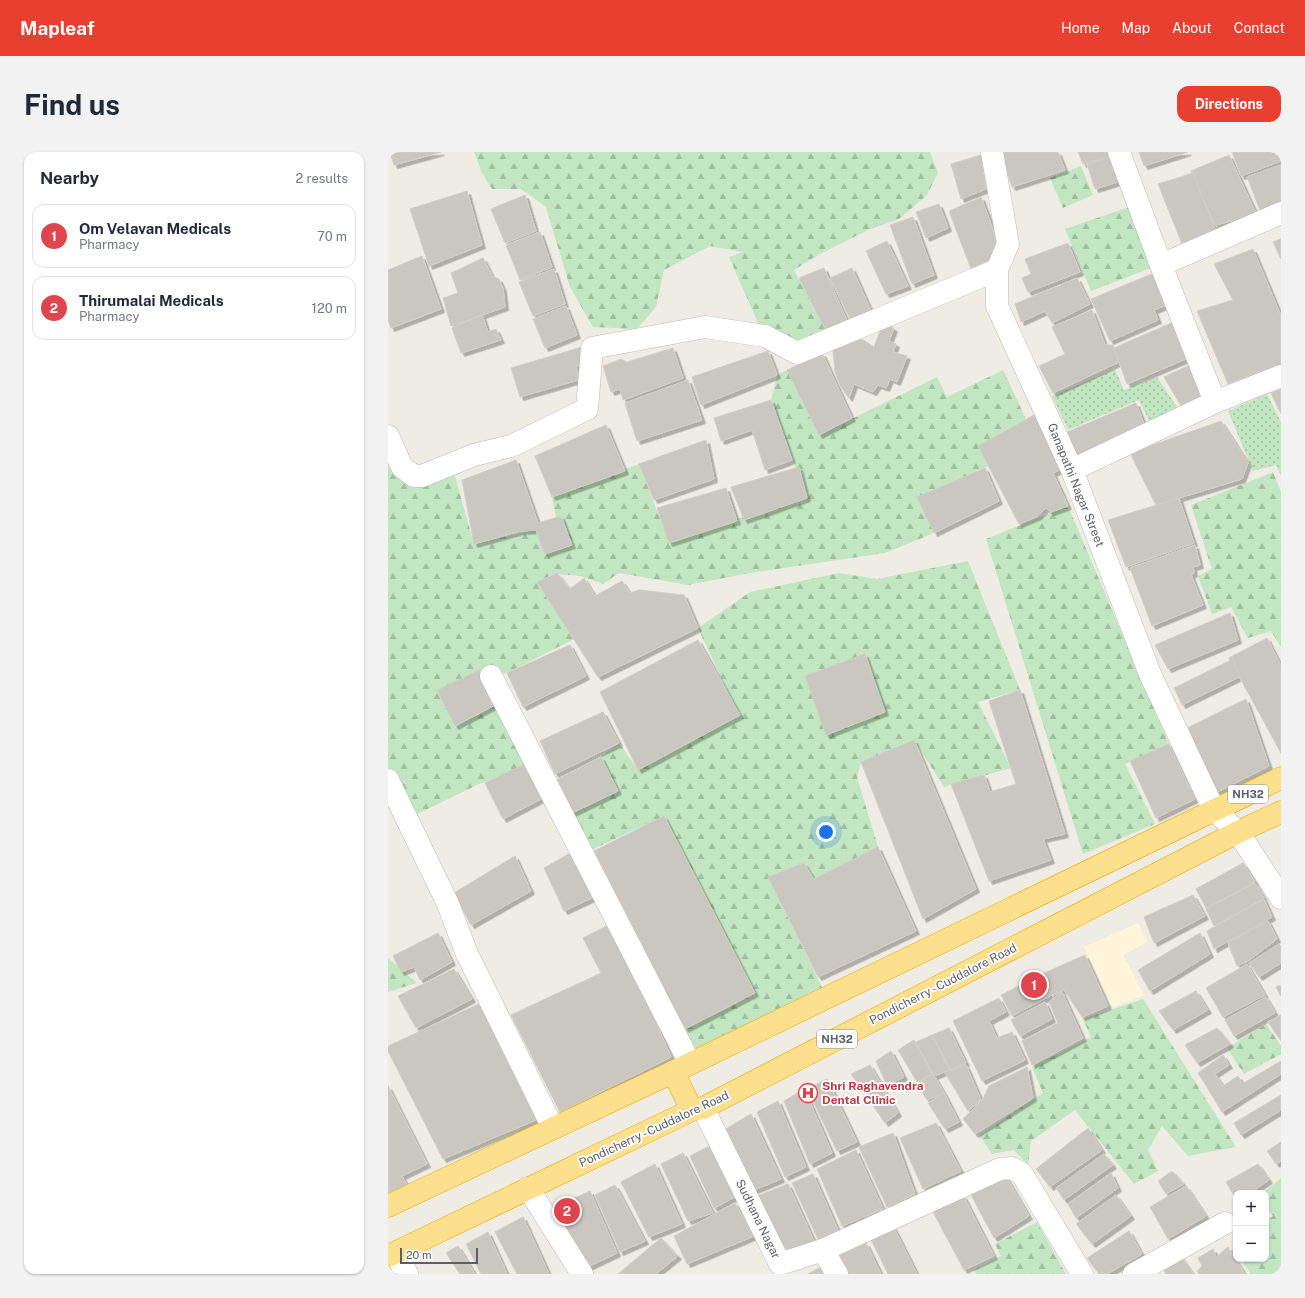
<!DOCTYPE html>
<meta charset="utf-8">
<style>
:root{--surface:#fff;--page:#f2f2f3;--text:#1f2937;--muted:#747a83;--line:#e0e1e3;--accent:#e93f30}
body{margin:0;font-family:"Public Sans",sans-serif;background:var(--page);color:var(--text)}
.controls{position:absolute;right:12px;bottom:12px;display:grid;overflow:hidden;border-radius:8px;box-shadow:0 1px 3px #0004}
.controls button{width:36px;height:36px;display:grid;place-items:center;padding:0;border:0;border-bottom:1px solid var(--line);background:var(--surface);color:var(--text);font:20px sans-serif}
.scale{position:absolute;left:12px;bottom:10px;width:78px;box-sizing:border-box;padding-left:4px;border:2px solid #5c6065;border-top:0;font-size:11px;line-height:14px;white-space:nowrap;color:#5c6065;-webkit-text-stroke:3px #fff;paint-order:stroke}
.you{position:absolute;left:438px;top:680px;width:14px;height:14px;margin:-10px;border:3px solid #fff;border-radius:50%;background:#1a73e8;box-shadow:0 0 0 6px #1a73e833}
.badge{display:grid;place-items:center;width:26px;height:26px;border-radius:50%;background:var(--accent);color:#fff;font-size:13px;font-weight:700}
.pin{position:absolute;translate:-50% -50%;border:2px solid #fff;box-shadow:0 1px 4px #0006}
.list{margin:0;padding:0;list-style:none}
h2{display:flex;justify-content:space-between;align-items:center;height:52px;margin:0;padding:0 16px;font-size:17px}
h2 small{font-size:13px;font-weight:400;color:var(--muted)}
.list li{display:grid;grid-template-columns:26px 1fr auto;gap:12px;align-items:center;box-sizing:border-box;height:64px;margin:0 8px 8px;padding:0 8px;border:1px solid var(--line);border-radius:12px}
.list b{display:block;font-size:15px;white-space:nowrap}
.list p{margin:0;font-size:13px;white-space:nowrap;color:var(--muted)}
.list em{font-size:13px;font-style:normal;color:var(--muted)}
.map{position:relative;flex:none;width:893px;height:1122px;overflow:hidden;border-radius:12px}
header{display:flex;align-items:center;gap:24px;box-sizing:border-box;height:56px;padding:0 20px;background:var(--accent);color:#fff}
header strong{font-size:19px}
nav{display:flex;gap:22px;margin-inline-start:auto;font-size:14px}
.intro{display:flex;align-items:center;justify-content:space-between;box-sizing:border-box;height:96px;padding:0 24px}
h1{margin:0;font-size:28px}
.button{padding:10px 18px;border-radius:12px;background:var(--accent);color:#fff;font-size:14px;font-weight:700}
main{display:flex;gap:24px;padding:0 24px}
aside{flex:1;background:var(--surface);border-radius:12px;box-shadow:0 1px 3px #0004}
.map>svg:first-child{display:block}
</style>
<header>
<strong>Mapleaf</strong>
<nav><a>Home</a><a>Map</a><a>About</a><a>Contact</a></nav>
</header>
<div class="intro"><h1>Find us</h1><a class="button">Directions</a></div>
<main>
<aside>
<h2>Nearby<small>2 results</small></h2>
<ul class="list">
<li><span class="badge" style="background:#e0444e">1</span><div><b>Om Velavan Medicals</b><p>Pharmacy</p></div><em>70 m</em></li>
<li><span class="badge" style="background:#e0444e">2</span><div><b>Thirumalai Medicals</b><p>Pharmacy</p></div><em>120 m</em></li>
</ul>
</aside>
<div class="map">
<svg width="893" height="1122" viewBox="0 0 893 1122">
<defs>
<pattern id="grass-dots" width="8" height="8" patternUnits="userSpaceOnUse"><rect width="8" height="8" fill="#c1e6c1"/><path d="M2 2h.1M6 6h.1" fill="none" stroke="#a0bea0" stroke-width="1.8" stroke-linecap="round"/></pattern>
<pattern id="forest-firs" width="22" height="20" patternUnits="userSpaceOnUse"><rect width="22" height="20" fill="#c1e6c1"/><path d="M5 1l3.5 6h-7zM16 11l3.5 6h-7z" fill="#a0bea0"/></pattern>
<filter id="shadow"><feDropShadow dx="3.5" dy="3.5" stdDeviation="0" flood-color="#0004"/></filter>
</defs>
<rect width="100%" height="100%" fill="#efece4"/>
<path fill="#fef5da" d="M750,771l9,19 -24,13 21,40 -32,12 -28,-60z"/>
<g fill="url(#grass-dots)">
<path d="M727,217l9,21 33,-13 22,33 -29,13 -11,-23 -71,30 -16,-34z"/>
<path d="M879,242l14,28v54l-5,-11 -23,6 -25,-60z"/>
</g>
<g fill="url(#forest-firs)">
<path d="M86,0h456l8,21 -11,22 -28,24 -31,11 -50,25 -24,15 37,69 -31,13 -38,-20 -33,-75 14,-5 -33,-6 -46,24 -8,37 -19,22 -44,-2 -23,-40 -24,-80 -25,-18h-29l-10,-16z"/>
<path d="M693,14l12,29 -30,13 -13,-30z"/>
<path d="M741,55l22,61 -60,23 -26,-62z"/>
<path d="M399,218l32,65 118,-58 10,20 56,-27 23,49 -48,27 10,20 -71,31 17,36 -49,20 -135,20 -62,12 -69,-12 -16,11 -22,-8 -27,-2 -17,8 37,57 -67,34 -30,-2 -40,19 18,36 44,-22 29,63 -49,17 -72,35 -19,-39v-333l19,26 46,-4 21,75 62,-14 9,24 27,-9 -16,-28 -4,-20 87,-33 29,75 139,-41 -36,-98 6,-25z"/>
<path d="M885,320l8,20v155l-10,-16 -23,7 -17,-31 -19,7 -14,-38 14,-7 -21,-64z"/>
<path d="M680,354l101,238 -44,20 30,60 -72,30 -97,-315z"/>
<path d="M580,409l52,129 -42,12 33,66 -67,19 -30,-47 -53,22 -4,15 21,70 -64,32 -10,-16 -35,14 55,115 -126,68 -13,-31 70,-36 -91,-177 -75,35 -17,-38 46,-22 -17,-34 18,-14 19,27 101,-54 -41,-88 52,-36 89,-19 38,6z"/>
<path d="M0,807h1l28,24 -29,9z"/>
<path d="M755,847l93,148 -48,9 -26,-30 -14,24 10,21 -24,13 -59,-74 -44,31 -3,24 -14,-15 -22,4 -13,-19 64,-42 -11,-26 59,-30 -8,-18z"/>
<path d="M878,872l15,22v8l-37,20 -17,-26z"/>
<path d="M893,1026v96h-30l-11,-15h26v-38l7,-5 -7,-9v-14h-3z"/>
<path d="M649,1070l29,52h-90l-2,-4 27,-14 -6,-12z"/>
</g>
<g fill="#cac7c1" stroke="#d3cec2" filter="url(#shadow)">
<path d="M2,0h51l-47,13z"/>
<path d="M612,0h58l7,18 -53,17z"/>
<path d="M690,0h33l1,4 -29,8z"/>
<path d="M751,0h49l-44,14z"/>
<path d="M844,0h49v9l-40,15z"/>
<path d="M593,3l5,34 -25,10 -10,-35z"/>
<path d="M841,3l31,67 -22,10 -7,-11 -16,4 -24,-54z"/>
<path d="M724,4l9,25 -26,8 -8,-25z"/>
<path d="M893,13v41l-20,7 -14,-36z"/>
<path d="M805,21l25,64 -34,12 -26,-65z"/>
<path d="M79,39l15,54 -53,21 -19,-57z"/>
<path d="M137,43l11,36 -31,12 -14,-34z"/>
<path d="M593,45l21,57 -31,15 -22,-58z"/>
<path d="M551,52l9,24 -22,10 -10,-26z"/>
<path d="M525,65l21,58 -22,9 -22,-59z"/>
<path d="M152,80l12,35 -32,13 -14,-35z"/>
<path d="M893,87v20l-8,-17z"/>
<path d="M499,89l21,45 -22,8 -20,-43z"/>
<path d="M680,91l12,29 -52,20 -6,-14 9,-4 -6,-15z"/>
<path d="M865,97l28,67v54l-12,5 -3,-6 -38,15 -31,-73 36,-11 -19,-36z"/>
<path d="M34,104l19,53 -50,19 -3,-8v-50z"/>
<path d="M95,106l9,18 7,3 4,9 2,19 -54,19 -8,-28 15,-5 -7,-20z"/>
<path d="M436,116l24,55 -22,8 -27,-53z"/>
<path d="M464,116l20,45 -21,8 -21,-43z"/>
<path d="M166,117l11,35 -32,12 -14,-34z"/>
<path d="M766,121l13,32 -13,5 4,10 -48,21 -19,-42z"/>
<path d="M689,126l13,26 -38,19 -7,-12 -24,11 -6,-18z"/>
<path d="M178,154l11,29 -32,13 -12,-29z"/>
<path d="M704,158l13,35h8l6,17 -66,31 -14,-27 26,-12 -13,-27z"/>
<path d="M94,163l6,17 8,-3 5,11 -40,13 -9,-25z"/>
<path d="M788,169l17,35 -66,28 -13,-36z"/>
<path d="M495,171l11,5 -5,13 7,3 -3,8 14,4 -10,26 -7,-3 -4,9 -8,-3 -5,7 -19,-8 -5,14 -9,-12 -5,-14 -2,-22 20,-14 12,5 9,6z"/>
<path d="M194,195l3,17 -9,2 2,14 -58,17 -9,-29z"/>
<path d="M285,196l10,30 -60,22 -3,-11 -9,3 -8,-26 18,-7 6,3z"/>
<path d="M380,199l9,24 -76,30 -9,-28z"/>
<path d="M434,201l30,65 -33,17 -32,-65z"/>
<path d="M806,211l8,17 -7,4 7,12 -21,10 -17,-29z"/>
<path d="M300,228l14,40 -65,21 -12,-38z"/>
<path d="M893,237v25l-10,-21z"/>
<path d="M383,248l21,60 -27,10 -13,-40 -31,11 -7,-23z"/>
<path d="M748,251l9,24 -66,31 -12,-26z"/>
<path d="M648,262l30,53 -13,6 15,33 -17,6 -5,-4 -8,8 -19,8 -41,-78z"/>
<path d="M833,269l27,42 -6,16 -86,26 -26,-52z"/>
<path d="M218,273l19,46 -73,26 -17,-41z"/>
<path d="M318,288l8,39 -60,21 -15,-36z"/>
<path d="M128,308l22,63 23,-7 11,29 -27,9 -9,-24 -16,1 -46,13 -12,-64z"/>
<path d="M411,315l8,31 -63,22 -13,-33z"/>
<path d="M597,316l14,33 -65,32 -17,-36z"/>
<path d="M338,336l11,33 -68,22 -12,-35z"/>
<path d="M791,346l15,45 -68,24 -18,-47z"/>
<path d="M807,393l5,20 -7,2 1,6 -3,2 12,30 -51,21 -22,-58z"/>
<path d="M169,421l13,16 14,-11 11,18 27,-15 8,12 9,-3 45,5 14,33 -100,49 -61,-95z"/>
<path d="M842,461l8,27 -70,29 -13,-24z"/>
<path d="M879,486l14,28v87l-52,-95z"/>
<path d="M310,488l42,75 -102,55 -38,-78z"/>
<path d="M182,493l16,31 -63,31 -16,-34z"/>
<path d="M477,502l20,58 -59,23 -21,-59z"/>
<path d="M845,507l6,18 -57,28 -8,-17z"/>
<path d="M91,518l16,35 -40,21 -18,-36z"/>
<path d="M632,538l45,144 -22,5 8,21 -62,21 -38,-97 33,-9 6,17 26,-8 -27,-83z"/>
<path d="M858,547l23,67 -56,28 -30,-64z"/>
<path d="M215,560l16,31 -64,31 -15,-33z"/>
<path d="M526,588l62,149 -53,30 -62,-157z"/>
<path d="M781,592l26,55 -39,19 -26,-57z"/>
<path d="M213,605l17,34 -46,22 -16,-33z"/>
<path d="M139,611l16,35 -40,21 -18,-36z"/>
<path d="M276,664l91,177 -70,36 -91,-178z"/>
<path d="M490,695l38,84 -98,46 -50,-100 36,-14 10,16z"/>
<path d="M186,699l20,46 -30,14 -20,-43z"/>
<path d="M127,704l16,35 -60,34 -17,-32z"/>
<path d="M855,711l12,19 -49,26 -10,-19z"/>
<path d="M867,731l9,15 -50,28 -8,-17z"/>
<path d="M805,743l12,21 -51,27 -10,-26z"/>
<path d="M876,747l8,18 -58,32 -7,-18z"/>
<path d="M880,769l9,18 -29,22 -11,5 -9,-23z"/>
<path d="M224,771l59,134 -111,55 -49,-97 90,-42 -18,-35z"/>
<path d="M50,781l14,29 -32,18 -6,-13 -13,5 -8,-16z"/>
<path d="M812,781l10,21 -60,37 -12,-21z"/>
<path d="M891,792l2,2v17l-22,14 -10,-14z"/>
<path d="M697,803l23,51 -26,11 -18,-27 -12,6 -10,-22z"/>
<path d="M859,812l18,31 -42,22 -17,-29z"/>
<path d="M66,817l18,30 -56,29 -18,-32z"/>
<path d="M653,823l9,21 -38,20 -11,-21z"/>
<path d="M893,833v11l-5,-9z"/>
<path d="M808,839l12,19 -35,20 -14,-19z"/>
<path d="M674,840l21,46 -51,27 -10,-24 36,-18 -9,-21z"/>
<path d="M878,845l9,16 -41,23 -9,-16z"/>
<path d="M611,846l7,14 -17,9 8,17 15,-6 13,28 -43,21 -29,-60z"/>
<path d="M95,850l53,118 -93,39 -55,-108v-5z"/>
<path d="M657,850l7,17 -32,17 -9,-16z"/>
<path d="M893,863v26l-13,-19z"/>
<path d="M561,876l17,35 -15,7 -19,-35z"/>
<path d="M829,876l13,16 -33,19 -12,-18z"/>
<path d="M544,883l17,35 -15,6 -18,-34z"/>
<path d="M526,888l18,34 -15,8 -19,-32z"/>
<path d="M503,899l13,26 -17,9 -11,-25z"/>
<path d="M835,903l6,10 -14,9 8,12 15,-10 4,8 39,-23v13l-59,38 -24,-39z"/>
<path d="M482,913l28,48 -13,10 -34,-49z"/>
<path d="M578,913l15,35 -13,11 -23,-38z"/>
<path d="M639,915l6,31 -58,36 -12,-15 20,-20 6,-13z"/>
<path d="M545,922l11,19 -17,7 -10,-16z"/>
<path d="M439,927l30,63 -20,9 -30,-62z"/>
<path d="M0,934l39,78 -25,12 7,13 -21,9z"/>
<path d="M416,937l28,64 -22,11 -26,-63z"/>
<path d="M556,941l15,29 -14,7 -17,-26z"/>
<path d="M893,943v15l-40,25 -7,-12z"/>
<path d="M390,949l28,66 -21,10 -28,-65z"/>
<path d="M363,962l30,65 -29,12 -28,-61z"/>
<path d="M548,971l25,48 -38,18 -23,-51z"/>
<path d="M700,976l14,22 -52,37 -14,-18z"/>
<path d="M505,981l22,61 -28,13 -28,-60z"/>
<path d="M893,990v19l-5,3 -9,-13z"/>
<path d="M325,992l22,53 -21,11 -24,-52z"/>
<path d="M468,998l27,59 -41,17 -25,-57z"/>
<path d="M295,1001l30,60 -25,8 -27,-57z"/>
<path d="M716,1002l9,11 -49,35 -8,-12z"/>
<path d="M267,1012l27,60 -33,13 -28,-55z"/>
<path d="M870,1012l11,16 -19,13h-14v6l-10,-17z"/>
<path d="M784,1019l12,13 -18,10 -8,-13z"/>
<path d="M723,1021l7,15 -42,30 -8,-14z"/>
<path d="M425,1022l25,56 -20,9 -26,-56z"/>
<path d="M617,1023l24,41 -35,22 -24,-45z"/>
<path d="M400,1032l27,59 -27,10 -31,-57z"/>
<path d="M227,1033l30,56 -25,11 -25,-57z"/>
<path d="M798,1034l20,30 -38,23 -18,-32z"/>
<path d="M202,1039l27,62 -31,15 -33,-60z"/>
<path d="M575,1043l31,61 -30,14 -32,-60z"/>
<path d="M728,1043l15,21 -39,28 -16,-20z"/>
<path d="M347,1051l19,33 -67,28 -13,-28z"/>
<path d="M135,1065l26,57h-32l-22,-42z"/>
<path d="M505,1074l24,48h-29l-18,-36z"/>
<path d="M741,1079l13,23 -35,20h-8l-12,-16z"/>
<path d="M100,1080l19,42h-26l-15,-30z"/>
<path d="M273,1086l17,18 -22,18h-38z"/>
<path d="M478,1091l15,31h-35l-9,-17z"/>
<path d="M70,1094l17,28h-15l-14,-21z"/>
<path d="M840,1095l17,27h-46l-2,-3 5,-5 -4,-8 15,-9 3,8z"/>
<path d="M791,1102l14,20h-27l-5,-8z"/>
<path d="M433,1115l5,7h-18z"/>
</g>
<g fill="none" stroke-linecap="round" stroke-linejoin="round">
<g stroke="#b7babe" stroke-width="23">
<g id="street">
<path d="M604,0l16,92 -11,26v36l75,164 78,204 64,136 24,22 43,66"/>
<path d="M731,0l42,113"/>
<path d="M827,250l-54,-137 120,-52"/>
<path d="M0,284l14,31 12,9h8l52,-21 37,-9 76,-37 5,-61 113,-21 60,9 32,17 200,-83"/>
<path d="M684,318l143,-68 66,-26"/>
<path d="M103,524l199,387"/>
<path d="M0,628l60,124 19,50 86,174"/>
<path d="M315,956l77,156 43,-14 14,24"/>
<path d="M140,1036l54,86"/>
<path d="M435,1098l177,-81 12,-1 10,6 60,100"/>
<path d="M7,1101l12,21"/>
<path d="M746,1122l91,-51"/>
</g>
</g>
<g stroke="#f2a701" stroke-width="23">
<g id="highway">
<path d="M285,920l19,38"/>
<path d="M0,1054l285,-134 608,-294"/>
<path d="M0,1104l304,-146 11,-2 535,-276 43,-20"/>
</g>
</g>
<use href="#street" stroke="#fff" stroke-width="22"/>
<use href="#highway" stroke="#fce08d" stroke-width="22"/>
</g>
<defs>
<g id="hospital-ring" transform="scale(1)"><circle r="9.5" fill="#fff" stroke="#e0444e" stroke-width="1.5"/><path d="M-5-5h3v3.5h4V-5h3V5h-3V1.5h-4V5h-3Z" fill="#e0444e"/></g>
</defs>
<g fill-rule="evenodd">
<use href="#hospital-ring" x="420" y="941"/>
</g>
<g text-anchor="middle" stroke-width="3.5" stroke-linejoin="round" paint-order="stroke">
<g fill="#fff" stroke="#8d9093" stroke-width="1">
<rect x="840" y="633" width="40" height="18" rx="3"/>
<rect x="429" y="878" width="40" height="18" rx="3"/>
</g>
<g font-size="11" font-weight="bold" fill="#5c6065">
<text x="860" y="646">NH32</text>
<text x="449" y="891">NH32</text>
</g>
<g font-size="12" fill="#5c6065" stroke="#fff">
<text transform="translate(688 333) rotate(68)" y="4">Ganapathi Nagar Street</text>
<text transform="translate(555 832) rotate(-27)" y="4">Pondicherry - Cuddalore Road</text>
<text transform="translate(266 977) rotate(-25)" y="4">Pondicherry - Cuddalore Road</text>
<text transform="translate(370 1067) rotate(64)" y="4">Sudhana Nagar</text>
</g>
<g font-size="12" font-weight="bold" fill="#be3a42" stroke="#fff" text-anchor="start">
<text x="434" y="938">Shri Raghavendra<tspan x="434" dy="14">Dental Clinic</tspan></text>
</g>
</g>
</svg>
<div class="controls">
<button>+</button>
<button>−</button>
</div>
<div class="scale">20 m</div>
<div class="you"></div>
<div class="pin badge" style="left:646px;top:833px;background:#e0444e">1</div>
<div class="pin badge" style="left:179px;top:1059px;background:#e0444e">2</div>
</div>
</main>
